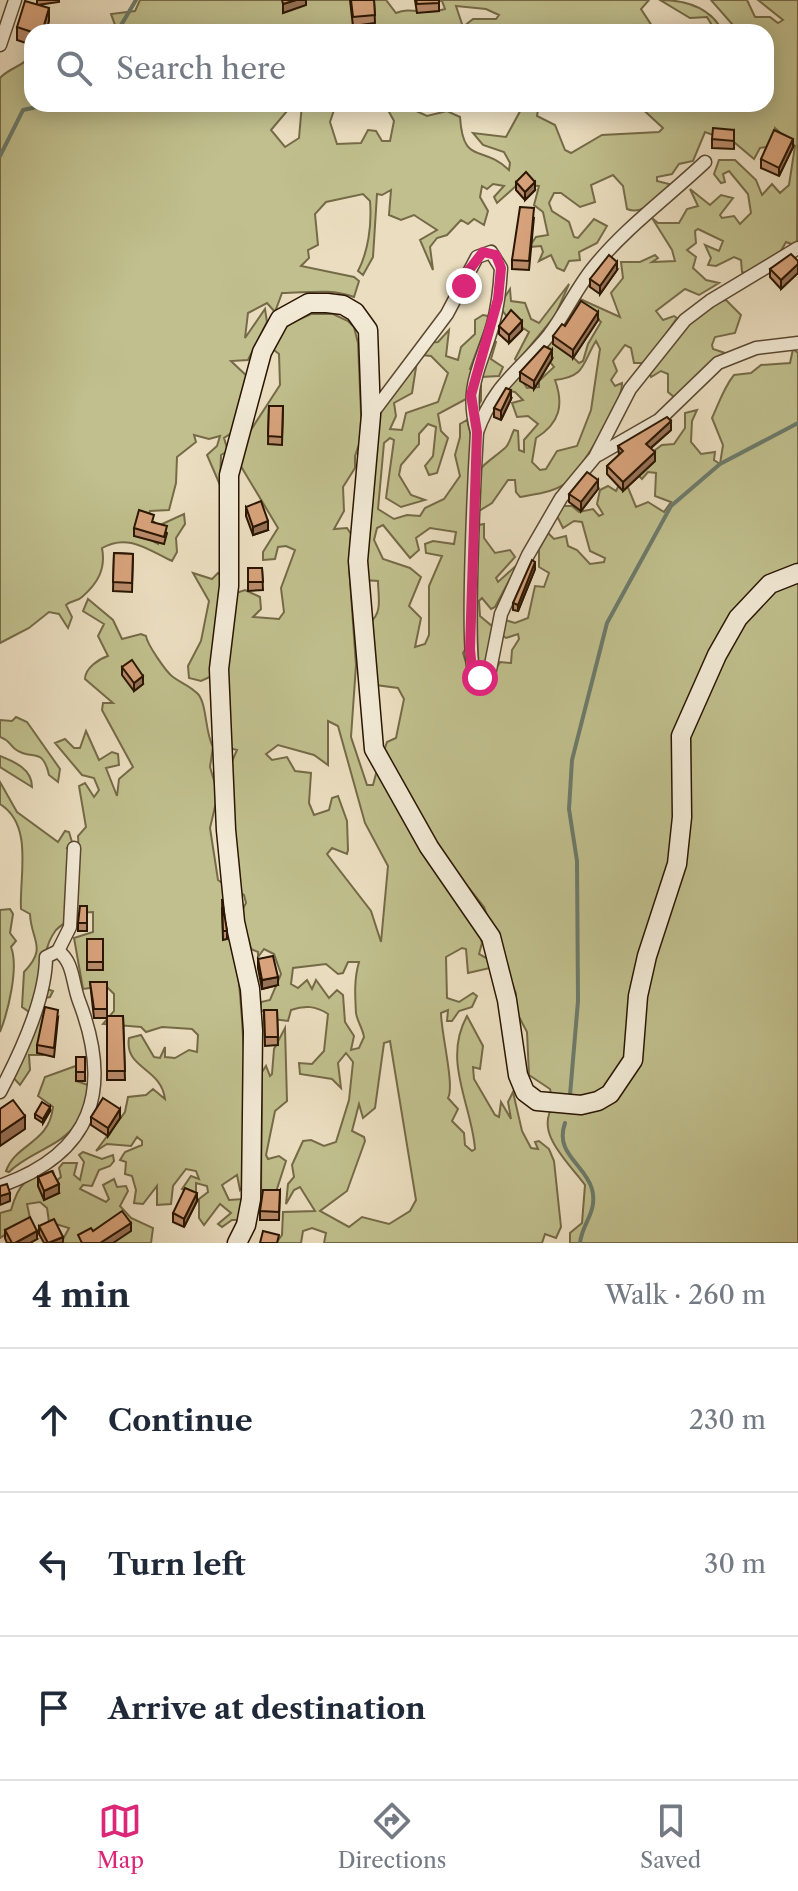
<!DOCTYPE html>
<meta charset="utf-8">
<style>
:root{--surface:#fff;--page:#f6f6f7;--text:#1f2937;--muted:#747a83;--line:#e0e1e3;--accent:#db2777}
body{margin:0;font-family:"Libre Caslon Text",serif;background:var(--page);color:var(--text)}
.stop{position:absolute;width:24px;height:24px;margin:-18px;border:6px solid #db2777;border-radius:50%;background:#fff}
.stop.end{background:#db2777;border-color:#fff;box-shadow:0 2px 8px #0008}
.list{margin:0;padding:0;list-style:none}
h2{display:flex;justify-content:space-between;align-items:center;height:104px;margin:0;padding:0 32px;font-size:34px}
h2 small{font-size:26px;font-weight:400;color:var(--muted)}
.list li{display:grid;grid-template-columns:52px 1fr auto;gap:24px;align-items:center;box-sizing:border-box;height:144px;padding:0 32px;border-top:2px solid var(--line)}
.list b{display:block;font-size:30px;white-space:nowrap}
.list em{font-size:26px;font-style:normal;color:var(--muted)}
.icon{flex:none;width:44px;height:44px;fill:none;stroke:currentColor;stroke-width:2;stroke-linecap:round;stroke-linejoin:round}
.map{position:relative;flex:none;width:798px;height:1243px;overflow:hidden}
.search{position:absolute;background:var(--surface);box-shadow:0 4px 20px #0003;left:24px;right:24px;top:24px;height:88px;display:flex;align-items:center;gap:20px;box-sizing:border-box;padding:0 28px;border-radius:24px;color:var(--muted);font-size:30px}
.sheet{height:536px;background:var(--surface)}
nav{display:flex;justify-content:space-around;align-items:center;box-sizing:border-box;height:112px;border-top:2px solid var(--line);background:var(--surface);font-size:22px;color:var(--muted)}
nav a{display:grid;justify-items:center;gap:4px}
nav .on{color:var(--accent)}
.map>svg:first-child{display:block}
</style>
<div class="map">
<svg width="798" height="1243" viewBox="0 0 798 1243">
<rect width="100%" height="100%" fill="#ebdec0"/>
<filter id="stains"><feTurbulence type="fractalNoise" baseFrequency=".0025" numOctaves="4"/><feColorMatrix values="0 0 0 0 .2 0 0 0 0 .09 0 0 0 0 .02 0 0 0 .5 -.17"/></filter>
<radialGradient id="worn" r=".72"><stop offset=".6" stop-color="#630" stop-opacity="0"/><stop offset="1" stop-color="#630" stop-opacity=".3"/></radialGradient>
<g fill="#c0bf8d" stroke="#756a47" stroke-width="2" fill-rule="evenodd">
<path d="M140,0h246l10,13c16,-7 28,3 49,-4l-3,-8 -9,-1h216l-8,9 15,23h-278l-7,-3 -3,3h-257l4,-7 -4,-11 24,-3zM456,6l30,3 13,6 -3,4h-23l-10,8z"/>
<path d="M660,0c26,0 51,8 63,32h-7l-9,-15 -17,1z"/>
<path d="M711,0h36l8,17h15l8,6 5,-3 -25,-20h40l-1,246 -11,-4 -8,14 -33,17 -3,-1 -1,-12 -7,-3 -18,9 -8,-1 3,-7 -6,-13 14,6 4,-10 -25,-12 -3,2 1,12 -9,7 9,7 -3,11 13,12 13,3 -20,12 -14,-6 -29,22 7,9 11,-4 3,2 -16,23c14,-8 54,-41 65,-41l15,15 -6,18 -20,4 -3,8 1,4 15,5 -46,40 -8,3 -6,-5v-18l-7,-3 -10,6 -6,-14h-11l-3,-15 -6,-3 -12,16 4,10 -6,9 4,6 7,-3c1,20 -40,84 -55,99 -11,10 -32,12 -47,15l-4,-5 -1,-12h-7l-16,23 -13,8c-14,-40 3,-43 26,-63 5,-4 6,-13 9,-18l4,1 1,19 5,2v-12l14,-16 -10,-8 -11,1 -5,-14 11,-3 -8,-8 -12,-2 15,-16 9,14 12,-1v-6l15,-14 -12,-15 15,-19 -1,8 23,22 4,-2 5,-17 13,-22 -15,-13 -21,15 -1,-3 14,-23 42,19 -9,-24 12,-15 -2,-16h19l15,-7 3,3 -6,4 23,-1 -3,-11 -20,-32 6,5h21l8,-14 11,-3 -8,-17 20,16 11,-10 12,3 -13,17 2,3 12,-2 6,8 11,-11 -3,-19 -19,-23 -6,3 2,8 -4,1 -7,-9 5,-14h16l21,20 6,15 10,-11 8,9 9,-8 6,-39 -20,-18 -3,18 -12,2 -6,11 -19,-16 -30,-11 -12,29 -14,3 -7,10 -15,3v4l12,3 -1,4c-12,10 -25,28 -41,21l-4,-23 -10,-11 -22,10 4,17 -15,5 -19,-14h-7l-5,10 3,8 17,11 5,15 4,1 16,-19 13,7 -10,17 -18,9 1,8 -11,1 -5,10 -7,-3 -6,-13 -12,6 4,-9 -2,-6 -12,1 7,-10 12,-2 -5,-23 -9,-7 5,-19 -22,-1 -20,18 -3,-6 10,-11 -11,-2 -6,5 -5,-3 -2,11 8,14 -4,14 -10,-6 -6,5 -7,-4 -14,15 -10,3 -7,9 3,23 -13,-30 17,-10 -23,-15 -13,5 -12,-5 2,-25 -9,5 -5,-1 -4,63 -10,18 -5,-4c10,-19 14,-46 12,-70l-7,-7 -37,8 -11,12 3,31 -10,5 1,8 -8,8 53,11 5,4 -5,16c-25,-9 -47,-4 -72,-4l-7,19 -8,-9 -19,10 -3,25 20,-29 2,13 -19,38 -17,1 18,17 -16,54 -9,6 4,13 -7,4 -1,30 -13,-30 10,-9 3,-10 -11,3 -15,-4 2,7 -19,15 -1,26 -7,27 -19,1 -10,23 18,10 2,-19 24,-11 1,10 -9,14 1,14 -5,9c-24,-11 -44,-28 -70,-13 4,21 -4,35 -20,49 -5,5 -11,3 -16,8l6,12 -4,11 -9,-14 -10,-2 -20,16 -29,15v-565c10,-11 25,-12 32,-24v50h248l7,7 -16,19 14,17 14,-9 3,-34h34l-6,18 7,22 24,-1 7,-13 8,1 6,10h8l4,-20 -6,-11 -11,-6h24l26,12 20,-5 13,6c3,49 22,27 49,53l1,-7 -6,-11 -21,-7 -10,-12 33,4 18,-33h15l-2,12 18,9 10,25 6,3 31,-18 57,-3 4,-4 -26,-24h129v-72h-27zM596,341l4,8 -9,61 -14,36 -20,5 -11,18 -6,1 -8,-8 4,-24c24,-15 28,-33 19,-58 31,-3 27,-17 41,-39z"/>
<path d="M569,284l-14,32 -38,46 -2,-3 14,-27 -21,-14 -6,-8 -1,-7 9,-14 1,12 14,2 6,16 8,4z"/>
<path d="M311,314h22l15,7 6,6 4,16 4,93 -7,20v12l-12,19 1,24 -10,18 13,-1 4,6 -2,32 7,99 -5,72 16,48h6l4,-15 102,161 3,12 -3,11 11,6v8l-22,5 -2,-24 -4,-1 -16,9 1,41 12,4 14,-9 4,3 -5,11 -13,4 -7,10h-5l1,-11 -7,3c0,20 14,73 7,85l10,11 -6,12 12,12 1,12 7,6 3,-2c-3,-44 -33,-88 -8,-133l16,30 -3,23 -7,-2 1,12 21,36 4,2 2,-15 10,17 -3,-17 5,-10 9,39 9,17 7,1 -3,-7 4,-1 10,8 5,12 7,66 -5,11 -11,-4 -3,9h-218l2,-10 -14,-5 -9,3 -2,12h-25l6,-8 1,-23 32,-1 -15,-24 -6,3 -8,14 2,-20 6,-7 -2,-12 11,-24 8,-1 13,6 12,-4 13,-42 4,-38 -7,-9 -8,10 3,25 -9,-9 -32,-5 -1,-11 13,1 12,-13 4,-37c-12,-8 -23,-9 -37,-4l-3,11 -15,-2 -13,-10 1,-7 9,-2 11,-26 -7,-20 -10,-5 -6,8v-5l-7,-3c-3,-17 -15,-31 -5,-46l-2,-8 -7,-4 -7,-125 7,-16 -8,-2 -5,-55 9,-99 12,-4 15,7 1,12 -8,8 26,2 5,-7 -3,-24 14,-38 -9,-4 -8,1 -3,12 -12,1v-8l15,-24 -39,-65 8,-27 33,-51 -1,-31 -5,-4c-2,-21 20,-28 37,-36zM328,721l10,5 27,97 23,43 -7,76 -10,-31 -44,-57 5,-6 15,6 1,-4 -1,-29 -9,-25 -6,2 -3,12 -15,5 -5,-12 2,-30 -16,-2 -8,-14 -15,3 -6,-6 12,-9 36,10 14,10zM348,962h11c-5,17 -4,33 -3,51 1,8 7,16 8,24l-5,11 -8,2 3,-14 -9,-14 -2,-27 -6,-5 -8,8 -13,-18 -4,9 -5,-9 -9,8 -7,-4 2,-16 33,-4 12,10 5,-1zM390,1041l26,159 -6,11 -21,13 -27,-7 -13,10 -29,-16 27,-20 18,-50 -1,-4 -12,-6 7,-27 4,14 12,-10 9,-65z"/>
<path d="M483,315l5,1v5l-18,48 4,2 18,-30 4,1 -5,17 12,8 -4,9 -18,1v24l-5,7 -10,-9 -28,15 3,17 7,7 -11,35 -8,2 -4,-9 8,-10 3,-29 -8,-3 -9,10v10l-18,21 -2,10 12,20 14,5 -24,7 -15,-9 8,-58 -4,-2 -6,5 -6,66 16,10 13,-4 13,1 5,-8 19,-9 16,-23 -5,-21 5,-18v-13l7,-4 5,19 6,86 6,-1v14l11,15 15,-3 5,7 -19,21 2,4 20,-18 -23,43 -4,2 -9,-11 -3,3 1,15 13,11 -7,35 -9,1 -9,-18 -5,8 8,26 14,9 15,-26 11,1 1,-13 7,-11 -1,-5 -12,4 -4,-3v-16l13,4 13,-5 7,-32 9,1 5,-14 -10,-6v-18l9,-16 6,6 12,-3 2,10 9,4 13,14 14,-2 1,-4 -15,-7 -8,-29 -8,-1 -11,7 -6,-12 6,-10h9l7,6 14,-3 6,7 4,-2 -6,-10 3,-14 8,-4 8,5 4,-8 7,2 9,22 12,-5 16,10 7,-10 -16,-6 1,-23 -8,-1 -6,7 -3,-3 1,-15 22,-16 12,-1 11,-16v-15l12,-3 -5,11 -1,21 10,12 14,-2 -1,8 6,4 3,-19 -11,-27c7,-15 12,-31 22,-43l17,-2 10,-8 29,-2 3,-14 5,4v890h-228v-10l12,-10 3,-38c-16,-22 -52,-53 -31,-80l-4,-16 -21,-14 -2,-43 -11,-21v-17l-32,-87 -43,-54 -57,-102 3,-9 9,-4 8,-39 -6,-11 -22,-3 -6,-63c13,-9 8,-26 8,-41l-14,-1 12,-162 41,-57 -5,32 -18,10 2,13 -6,13 12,1 4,-17 32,-11 10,-29 -17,-17 -9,-1 2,-12 14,-1 11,-12 -3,26 12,4 3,-13 14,-13v-14zM383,525l27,33 9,-8 -3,-12 14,-10 26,4 -2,12 -21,-3 -8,3 1,9 16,3 -13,30v49l-4,9 -10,3 6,-29 -12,-12 12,-29 -11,-9 -27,-9 -9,-19 3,-12z"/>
<path d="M193,573l19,6 6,-6 3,3 -7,99 -13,6 -12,-3 -1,-12 13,-25 8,-40z"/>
<path d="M88,599l25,21 9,19 19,-5 5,2c1,8 20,36 27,41 8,6 16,8 25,17 9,10 7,39 15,53l-3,20 8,27 -8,34 8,52 7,5v50l4,5h5c11,81 13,161 12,243l-6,7 -3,-15 -15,10 7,15 14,-1 -3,21h-8l-10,7 -4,-3 13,-11 -11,-9 -16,21 -5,-7v-19l9,-7 -1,-6 -11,-3v11l-14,-5 9,-13 8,3 -3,-8 -10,-2 -13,17 -2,18 -14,1v-19l-14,18 -9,-1 2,-13 -4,-14 -7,-2 1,-12 -6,-2 5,-8 17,-7v-4l-5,-4 -6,9 -24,-2 -11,7 29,-39 3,-15 18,-2 7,-6 12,10c-4,-32 -41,-30 -36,-61l12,-3 13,22 6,1 5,-11v10l10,1 14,-8 8,2 1,-17 -6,-6 -30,-2 -16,5 -5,-5 -38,-3 11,-13v-17l-8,-8 -23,3 -9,-51 19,-6v-20l-17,1c-6,7 -14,11 -20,17 -13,17 -12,36 -12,58l9,3 -3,6 -10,2 -2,11 6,8 -1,37h-14l1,15 -10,15 -10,-11 19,-62 -7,-5 2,-35c24,-25 7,-31 6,-58l-9,-5c-2,-32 13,-84 -21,-105v-22l17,30 41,30 7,-11 4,1 3,10 -5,6 12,8 -1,-20 8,-9 -7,-41 6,-3 9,14 5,-7 -5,-12 -12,-3 -27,-32 10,-4 9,9h6l6,-17 13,29 13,-8 6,2 1,11 -13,3 11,28 2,-17 14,-12 -31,-57 1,-7h10l-28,-24c0,-11 14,-20 23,-23l-10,-20 6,-12 -21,-13z"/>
<path d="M16,717l11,5 33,47 -2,13 -9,-7c-7,-30 -17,-13 -34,-26 -6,-5 -6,-9 -15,-12v-17l12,1z"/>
<path d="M0,756c15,6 32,13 32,31l-32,-20z"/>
<path d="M10,909l3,5 -3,19 6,8 -5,6c8,20 -3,65 -11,85v-122z"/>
<path d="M285,1028l2,73 -12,10 -9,44 2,4 11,-3 7,5 -10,31 -15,6 1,-126 4,-6 4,10 2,-2 2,-25z"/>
<path d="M84,1063l-8,10v8l15,5c-4,14 -9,31 -18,42 -17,20 -45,25 -64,44l-3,-1c10,-28 43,-27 47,-64l-15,-11 7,-19z"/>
<path d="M83,1152l19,7 11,-4 1,6 -4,5 -11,4 -7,16 -9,-1 -3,4 26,13 3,-3 -6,-14 11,-6 3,8 9,-1 2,5 -8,15 11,12 22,10 -2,15h-90l8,-15 -20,-6 -2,-14 -7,-6 -13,2 3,14 -30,20v-25l11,-3c8,-28 14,-31 42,-39l3,10 5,-4 -2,-9 4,-5h14l-3,12 6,5 4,-18 -5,-7z"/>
</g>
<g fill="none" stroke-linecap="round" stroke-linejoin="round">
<g stroke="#6c7a6a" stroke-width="4">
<path d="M117,32l19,-32"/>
<path d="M0,156l23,-46 28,-6"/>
<path d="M570,1095l8,-94 -1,-140 -8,-52 3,-49 35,-137 64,-117 49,-42 78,-41"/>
<path d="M565,1123c-11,31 20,41 27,66 6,23 -10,34 -12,54"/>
</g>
<g stroke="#5a4831" stroke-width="15">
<g id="street">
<path d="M0,45l15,-45"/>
<path d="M705,162c-37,35 -80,66 -112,106 -17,21 -28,46 -44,67 -31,38 -54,48 -72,97 -2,33 -12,228 -2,243l9,3 5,-3 12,-61 27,-59 33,-57 34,-41 35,-68 55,-69 25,-19 88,-53"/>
<path d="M371,415l76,-101 30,-57 14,-5 10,16c-1,18 -3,38 -8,56 -11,41 -29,62 -16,108"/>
<path d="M598,455l61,-35 59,-57 38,-15 42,-5"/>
<path d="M0,1092c19,-36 46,-94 46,-135l12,-6 12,-24 4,-79"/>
<path d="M0,1186c93,-33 113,-96 79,-185 -7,-18 -5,-39 -21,-50"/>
</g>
</g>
<g stroke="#2a1601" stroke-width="21">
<path id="secondary" d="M237,1243l9,-18 5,-26 2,-168 -3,-42 -15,-67 -9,-92 -7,-161 10,-83v-111l33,-123 18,-33 29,-16h18l16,2 12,7 13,18 3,85 -13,146 16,188 55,98 62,90 16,63 11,75 7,17 12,9 44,4 17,-4 12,-7 23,-34 5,-64 9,-40 30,-92 5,-47 -1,-81 36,-81 21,-37 32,-34 28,-11"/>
</g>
<use href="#street" stroke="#f2ead6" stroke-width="12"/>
<use href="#secondary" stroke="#f2ead6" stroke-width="18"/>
</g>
<g fill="#ba8c6b" stroke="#2a1601" stroke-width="2">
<path d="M37,0h22v2l-22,3z"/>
<path d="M350,0h24l1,23 -22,3z"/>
<path d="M415,0h24v11l-22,2z"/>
<path d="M49,21l-17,11v13l-15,-5v-13z"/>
<path d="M734,130v19l-22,-1v-9z"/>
<path d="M793,147l-14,29 -18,-8v-9z"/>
<path d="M516,182l19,8 -10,10 -9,-10z"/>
<path d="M534,217l-5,53 -17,-1v-9z"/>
<path d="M798,261v12l-17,16 -11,-12v-8z"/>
<path d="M617,270l-17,24 -10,-7v-8z"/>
<path d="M598,320l-25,38 -20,-14v-8l12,-10z"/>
<path d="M499,326l23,4 -13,13 -10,-9z"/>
<path d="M552,359l-18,30 -14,-8v-9z"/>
<path d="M511,399l-10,21 -7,-3v-9z"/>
<path d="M269,406h14l-1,39 -14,-1z"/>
<path d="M671,430l-20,18 4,13 -32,30 -16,-17v-8l12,-11 -1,-9z"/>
<path d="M598,489l-17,22 -12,-9v-8z"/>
<path d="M246,507l22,23 -15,5 -7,-19z"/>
<path d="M154,522l13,11 -3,11 -30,-8v-8z"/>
<path d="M114,553l19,1 -1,38 -19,-1z"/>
<path d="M248,568h14l1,22 -15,1z"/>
<path d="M535,569l-17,42 -5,-1v-7z"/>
<path d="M122,667l21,17 -9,7 -12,-16z"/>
<path d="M87,906v25h-9v-8z"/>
<path d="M222,907l5,24v8l-4,1z"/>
<rect x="87" y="939" width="16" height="31"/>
<path d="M258,959l20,26 -16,4 -4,-21z"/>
<path d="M90,982h17v36h-13z"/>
<path d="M264,1010h13l1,35 -13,1z"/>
<path d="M107,1016h16l2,64h-18z"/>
<path d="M58,1018l-4,39 -17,-4v-8z"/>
<rect x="76" y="1057" width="9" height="24"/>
<path d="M50,1111l-7,12 -8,-5v-4z"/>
<path d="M91,1117l29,1 -12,18 -17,-11z"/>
<path d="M38,1177l21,16 -15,7 -6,-14z"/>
<path d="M280,1190l-1,30h-19v-9z"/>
<path d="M197,1201l-13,26 -11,-5v-9z"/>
<path d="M39,1226l24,17h-19l-5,-9z"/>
<path d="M5,1230l32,9 -7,4h-23l-2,-5z"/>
</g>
<g fill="#977257" stroke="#2a1601" stroke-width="2">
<path d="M296,0h10v5l-23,8v-9z"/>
<path d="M49,8v13l-3,11h-4z"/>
<path d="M793,139v8l-14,29v-8z"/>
<path d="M535,182v8l-10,10v-8z"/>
<path d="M617,262v8l-17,24v-8z"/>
<path d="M798,264v9l-17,16v-9z"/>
<path d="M598,312v8l-25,38v-8z"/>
<path d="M522,321v9l-13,13v-8z"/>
<path d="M552,350v9l-18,30v-8z"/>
<path d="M511,390v9l-10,21v-9z"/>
<path d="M671,421v9l-25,22v-8z"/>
<path d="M655,452v9l-32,30v-9z"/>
<path d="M598,480v9l-17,22v-9z"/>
<path d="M268,521v9l-15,5v-8z"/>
<path d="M535,562v7l-17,42v-6z"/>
<path d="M143,676v8l-9,7v-8z"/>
<path d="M278,977v8l-16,4v-9z"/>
<path d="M50,1107v4l-7,12v-4z"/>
<path d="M120,1109v9l-12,18v-8z"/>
<path d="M25,1116v13l-25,17v-13z"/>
<path d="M59,1184v9l-15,7v-9z"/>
<path d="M10,1193v8l-10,4v-9z"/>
<path d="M197,1193v8l-13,26v-8z"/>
<path d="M131,1223v8l-18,12h-13z"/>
<path d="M37,1231v8l-7,4h-15z"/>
<path d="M63,1237v6h-14z"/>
</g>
<g fill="#d8a37c" stroke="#2a1601" stroke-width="2">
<path d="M282,0h14l-13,4z"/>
<path d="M351,0h23l1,15 -22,2z"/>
<path d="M416,0h23v3l-22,1z"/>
<path d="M25,1l24,7 -7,24h-10l-15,-5z"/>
<path d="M713,128l21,2v11l-22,-2z"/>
<path d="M774,130l19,9 -14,29 -18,-9z"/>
<path d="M526,172l9,10 -10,10 -9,-10z"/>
<path d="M520,207l14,1 -5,53 -17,-1z"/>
<path d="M791,254l7,7v3l-17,16 -11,-11z"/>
<path d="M609,255l8,7 -17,24 -10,-7z"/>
<path d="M581,301l17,11 -25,38 -20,-14 9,-12 3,2z"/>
<path d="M511,310l11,11 -13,14 -10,-9z"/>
<path d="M544,346l8,4 -18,31 -14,-9z"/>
<path d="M506,388l5,2 -10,21 -7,-3z"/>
<path d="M269,406h14l-1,31 -14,-1z"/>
<path d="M667,417l4,4 -25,23 9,8 -32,30 -16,-16 16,-15 -5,-5z"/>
<path d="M587,472l11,8 -17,22 -12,-8z"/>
<path d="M261,501l7,20 -15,6 -7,-20z"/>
<path d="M139,510l15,5 -2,7 15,4 -3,11 -30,-9z"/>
<path d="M114,553l19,1 -1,29 -19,-1z"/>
<path d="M532,560l3,2 -17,43 -5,-2z"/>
<path d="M248,568h14l1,14h-15z"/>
<path d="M132,660l11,16 -9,7 -12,-16z"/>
<path d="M222,899l5,32h-4z"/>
<path d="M80,906h7v17h-9z"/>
<rect x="87" y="939" width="16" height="23"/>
<path d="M273,956l5,21 -16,3 -4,-21z"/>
<path d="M90,982h17v27h-13z"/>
<path d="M45,1007l13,3 -4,38 -17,-3z"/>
<path d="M264,1010h13l1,27h-13z"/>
<path d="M107,1016h16l2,55h-18z"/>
<rect x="76" y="1057" width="9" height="15"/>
<path d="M103,1098l17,11 -12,19 -17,-11z"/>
<path d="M13,1100l12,16 -25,17v-24z"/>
<path d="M42,1102l8,5 -7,12 -8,-5z"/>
<path d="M52,1171l7,13 -15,7 -6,-14z"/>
<path d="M7,1184l3,9 -10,3v-10z"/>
<path d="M185,1188l12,5 -13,26 -11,-6z"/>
<path d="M263,1190h17l-1,22 -19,-1z"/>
<path d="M122,1211l9,12 -31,20h-18l-4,-8 13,-7 2,3z"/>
<path d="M30,1217l7,14 -22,12h-3l-7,-13z"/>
<path d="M54,1219l9,18 -15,6 -9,-17z"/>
<path d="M263,1231l16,4 -2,8h-17z"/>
</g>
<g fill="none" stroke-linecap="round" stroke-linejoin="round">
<path stroke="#db2777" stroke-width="10" d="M464,286l5,-16 14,-18 13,3 5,13 -3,31 -27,96 6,37 -7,217 2,21 8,8"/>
</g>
<rect width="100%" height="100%" filter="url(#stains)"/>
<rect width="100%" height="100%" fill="url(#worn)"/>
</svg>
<div class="stop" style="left:480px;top:678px"></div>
<div class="stop end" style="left:464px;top:286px"></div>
<div class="search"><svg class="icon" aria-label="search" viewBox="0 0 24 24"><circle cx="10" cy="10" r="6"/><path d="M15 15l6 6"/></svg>Search here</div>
</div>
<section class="sheet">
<h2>4 min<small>Walk · 260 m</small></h2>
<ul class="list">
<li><svg class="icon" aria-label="ahead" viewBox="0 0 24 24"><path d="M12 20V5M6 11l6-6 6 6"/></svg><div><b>Continue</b></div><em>230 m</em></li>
<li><svg class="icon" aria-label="left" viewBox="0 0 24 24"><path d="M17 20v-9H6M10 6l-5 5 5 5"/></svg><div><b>Turn left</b></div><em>30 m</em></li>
<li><svg class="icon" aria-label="arrive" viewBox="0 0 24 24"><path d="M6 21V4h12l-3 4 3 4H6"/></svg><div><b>Arrive at destination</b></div></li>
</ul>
</section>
<nav>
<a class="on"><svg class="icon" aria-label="map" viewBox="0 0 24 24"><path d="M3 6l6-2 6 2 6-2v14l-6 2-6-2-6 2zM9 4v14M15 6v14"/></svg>Map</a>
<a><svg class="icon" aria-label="directions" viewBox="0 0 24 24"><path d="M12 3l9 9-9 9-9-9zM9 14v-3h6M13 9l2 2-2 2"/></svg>Directions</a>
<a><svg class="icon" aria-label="saved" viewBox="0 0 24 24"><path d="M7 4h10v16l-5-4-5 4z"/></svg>Saved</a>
</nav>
